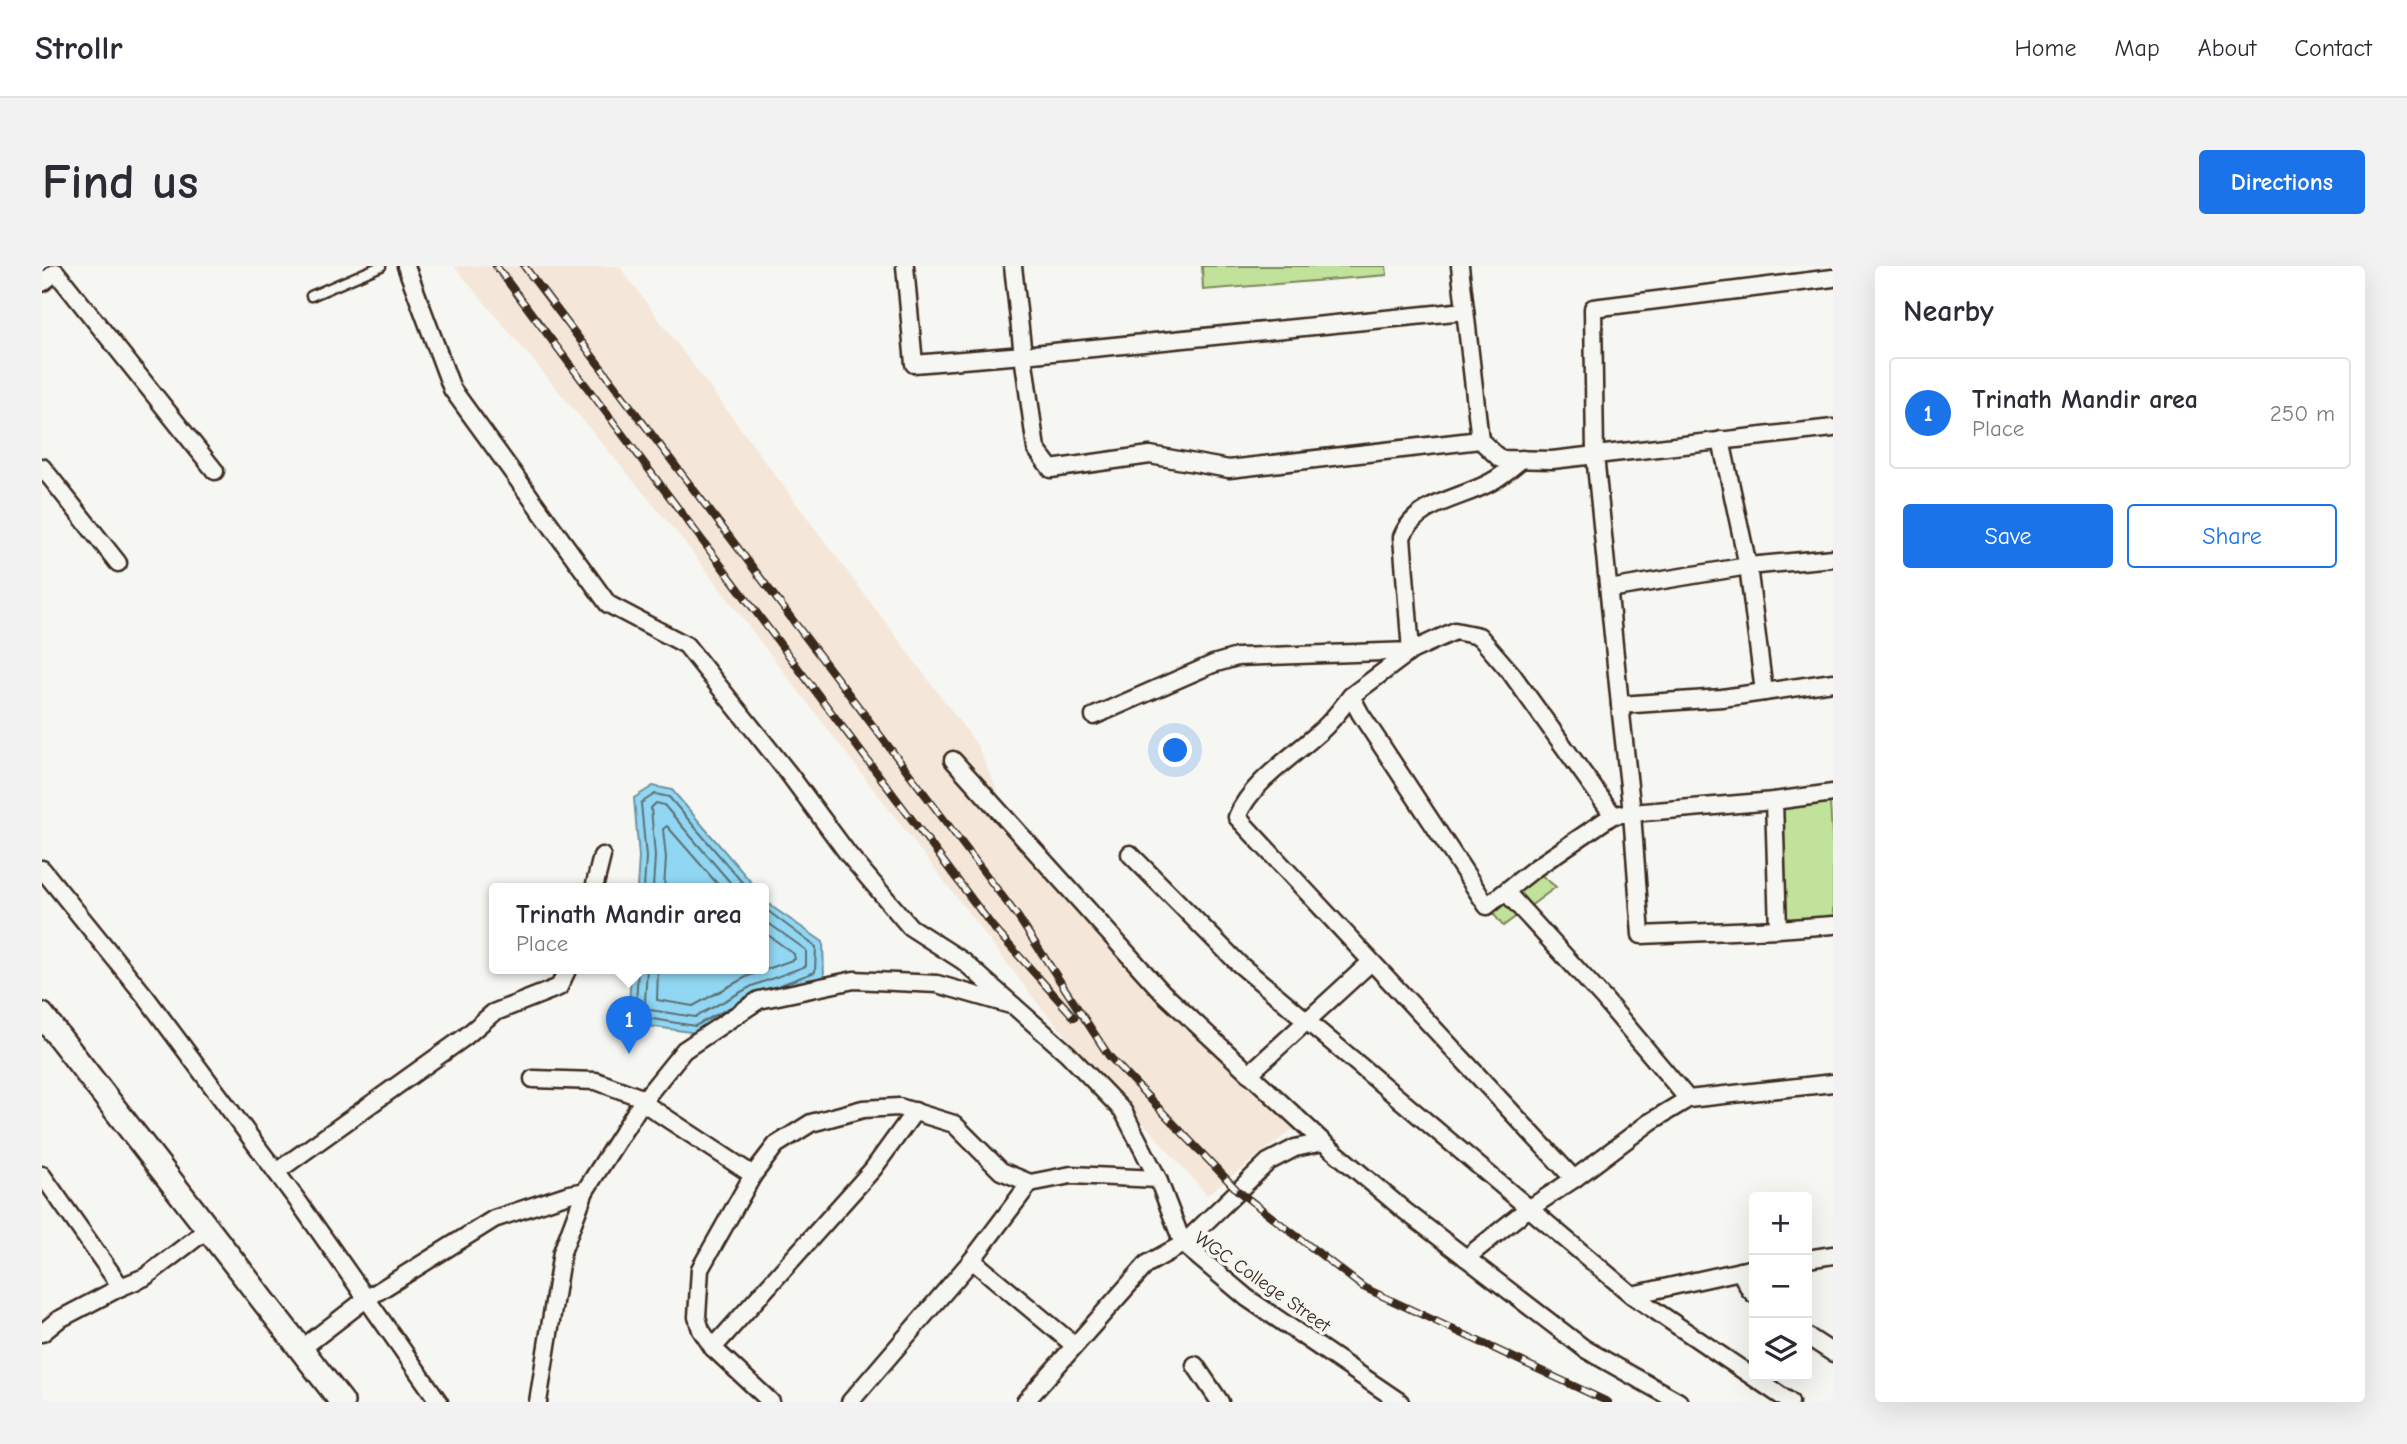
<!DOCTYPE html>
<meta charset="utf-8">
<style>
:root{--surface:#fff;--page:#f2f2f3;--text:#2b2b33;--muted:#7c7c81;--line:#e1e1e2;--accent:#1a73e8}
body{margin:0;font-family:"Comic Neue",sans-serif;background:var(--page);color:var(--text)}
.controls{position:absolute;right:21px;bottom:21px;display:grid;overflow:hidden;border-radius:7px;box-shadow:0 7px 28px #0002}
.controls button{width:63px;height:63px;display:grid;place-items:center;padding:0;border:0;border-bottom:2px solid var(--line);background:var(--surface);color:var(--text);font:35px sans-serif}
.you{position:absolute;left:1134px;top:485px;width:24px;height:24px;margin:-18px;border:5px solid #fff;border-radius:50%;background:#1a73e8;box-shadow:0 0 0 10px #1a73e833}
.badge{display:grid;place-items:center;width:46px;height:46px;border-radius:50%;background:var(--accent);color:#fff;font-size:23px;font-weight:700}
.pin{position:absolute;translate:-50% -58px;filter:drop-shadow(0 2px 4px #0008)}
.pin::after{content:'';position:absolute;top:37px;width:24px;height:21px;background:inherit;clip-path:polygon(0 0,100% 0,50% 100%)}
.popup{position:absolute;left:447px;top:617px;width:280px;height:91px;box-sizing:border-box;display:grid;place-content:center;border-radius:7px;background:var(--surface);filter:drop-shadow(0 2px 5px #0005);font-size:23px;white-space:nowrap;color:var(--muted)}
.popup b{font-size:26px;color:var(--text)}
.popup::after{content:'';position:absolute;left:50%;top:100%;margin-left:-14px;border:14px solid transparent;border-top-color:var(--surface)}
.list{margin:0;padding:0;list-style:none}
h2{display:flex;justify-content:space-between;align-items:center;height:91px;margin:0;padding:0 28px;font-size:30px}
h2 small{font-size:23px;font-weight:400;color:var(--muted)}
.list li{display:grid;grid-template-columns:46px 1fr auto;gap:21px;align-items:center;box-sizing:border-box;height:112px;margin:0 14px 14px;padding:0 14px;border:2px solid var(--line);border-radius:7px}
.list b{display:block;font-size:26px;white-space:nowrap}
.list p{margin:0;font-size:23px;white-space:nowrap;color:var(--muted)}
.list em{font-size:23px;font-style:normal;color:var(--muted)}
.actions{display:flex;gap:14px;padding:21px 28px}
.actions a{flex:1;padding:16px 0;border:2px solid var(--accent);border-radius:7px;text-align:center;font-size:24px;color:var(--accent)}
.actions .main{background:var(--accent);color:#fff}
.icon{flex:none;width:38px;height:38px;fill:none;stroke:currentColor;stroke-width:2;stroke-linecap:round;stroke-linejoin:round}
.map{position:relative;flex:none;width:1791px;height:1136px;overflow:hidden;border-radius:7px}
header{display:flex;align-items:center;gap:42px;box-sizing:border-box;height:98px;padding:0 35px;background:var(--surface);border-bottom:2px solid var(--line)}
header strong{font-size:33px}
nav{display:flex;gap:38px;margin-inline-start:auto;font-size:24px}
.intro{display:flex;align-items:center;justify-content:space-between;box-sizing:border-box;height:168px;padding:0 42px}
h1{margin:0;font-size:49px}
.button{padding:18px 32px;border-radius:7px;background:var(--accent);color:#fff;font-size:24px;font-weight:700}
main{display:flex;gap:42px;padding:0 42px}
aside{flex:1;background:var(--surface);border-radius:7px;box-shadow:0 7px 28px #0002}
.map>svg:first-child{display:block}
</style>
<header>
<strong>Strollr</strong>
<nav><a>Home</a><a>Map</a><a>About</a><a>Contact</a></nav>
</header>
<div class="intro"><h1>Find us</h1><a class="button">Directions</a></div>
<main>
<div class="map">
<svg width="1791" height="1136" viewBox="0 0 1791 1136">
<rect width="100%" height="100%" fill="#f6f6f2"/>
<filter id="ink" filterUnits="userSpaceOnUse"><feTurbulence type="fractalNoise" baseFrequency=".0143" numOctaves="2"/><feDisplacementMap in="SourceGraphic" scale="14" xChannelSelector="R" yChannelSelector="G"/><feConvolveMatrix kernelMatrix="1 2 1 2 8 2 1 2 1" color-interpolation-filters="sRGB"/></filter>
<g filter="url(#ink)">
<path fill="#f4e7d9" d="M412,0h165l358,479 40,89 279,293 -89,68 -168,-190 -357,-466z"/>
<g fill="#c0e29b" stroke="#7e865c" stroke-width="2">
<path d="M1160,0h184l1,9 -184,15z"/>
<path d="M1788,537l3,47v69l-48,6 -2,-118z"/>
<path d="M1494,605l20,16 -53,39 -14,-18z"/>
</g>
<g fill="#91d7f3" stroke="#6f929e" stroke-width="2">
<path d="M611,520l19,4 84,98h-119l2,-31 -5,-59z"/>
<path d="M722,631l7,9 52,36 1,35 -65,23 -62,33 -55,-8 -13,-18 2,-39h133z"/>
</g>
<g fill="none" stroke-linecap="round" stroke-linejoin="round">
<g stroke="#5d6f73" stroke-width="2">
<path d="M602,622l2,-31 -5,-54 14,-9 14,3 78,91"/>
<path d="M611,622l2,-32 -4,-48 5,-5 8,2 71,83"/>
<path d="M622,622l2,-30 -3,-29 4,-3 54,62"/>
<path d="M722,642l52,39 -1,25 -40,15"/>
<path d="M596,702l-2,37 11,13 48,8 36,-19"/>
<path d="M605,702l-2,34 5,8 45,7 57,-31 54,-20v-16l-42,-30"/>
<path d="M616,702l-1,32 36,6 55,-30 47,-17 -1,-5 -30,-22"/>
</g>
<g stroke="#3b2a1e" stroke-width="13">
<path id="lane" d="M269,30l70,-30"/>
</g>
<g stroke="#3b2a1e" stroke-width="21">
<g id="street">
<path d="M364,0l46,123 156,215 78,41 103,129 59,80 62,73 53,34 51,45"/>
<path d="M863,0l9,98 109,-9 -10,-89"/>
<path d="M1418,0l20,174"/>
<path d="M0,17l14,-11 159,199"/>
<path d="M1423,45l-442,44 13,94 15,20 99,-14 79,14 251,-29 20,19 52,1 281,-32"/>
<path d="M1679,174l27,126 16,126 69,-10"/>
<path d="M0,201l76,96"/>
<path d="M1567,323l139,-23 85,-8"/>
<path d="M1722,426l-42,6 -102,7 -25,-250 -2,-147 240,-30"/>
<path d="M1309,430c-8,10 -16,21 -25,30 -27,27 -74,54 -89,91l337,362"/>
<path d="M1578,439l12,108 142,-12"/>
<path d="M1052,450l119,-52 24,-7 174,-6 -9,-114c14,-35 59,-38 89,-55 11,-6 21,-15 31,-23"/>
<path d="M911,494l209,232 161,150"/>
<path d="M1791,527l-59,8 4,128 55,-4"/>
<path d="M1571,549l-102,-142 -32,-37 -24,-5 -44,20 -60,45 9,17 127,193 47,-37 79,-54 19,-2 9,122 137,-6"/>
<path d="M1088,588l108,109 394,332 158,107"/>
<path d="M0,603l103,127 155,208 139,198"/>
<path d="M552,622l8,-32"/>
<path d="M1464,626l98,107 84,100"/>
<path d="M1207,808l122,-112"/>
<path d="M491,813l63,2 49,18"/>
<path d="M600,836l42,-52 75,-50 95,-20 83,4 77,22 53,47 56,58 35,68"/>
<path d="M234,906l189,-135 28,-24 66,-26 9,-19"/>
<path d="M0,909l79,112 24,-10 63,-48"/>
<path d="M711,909l23,-30 35,-22 52,-14 36,-2 55,17 47,47 29,12 41,-8 87,4 25,65 64,54 153,104"/>
<path d="M1424,992l55,-44 53,-35 76,-57 38,-23 145,-16"/>
<path d="M1765,993l26,-4"/>
<path d="M930,994l102,85"/>
<path d="M1698,1005l10,19 4,4"/>
<path d="M1590,1029l122,-27"/>
<path d="M0,1067l16,-13 63,-33"/>
<path d="M1765,1070l26,17"/>
<path d="M671,1082l160,-179 42,-58"/>
<path d="M259,1083l65,-50 128,-80 75,-25 16,-3 57,-89 111,73 -53,94 -3,48 4,13 12,18 58,54"/>
<path d="M1153,1099l25,37"/>
<path d="M496,1136l24,-150 23,-61"/>
<path d="M808,1136l122,-142 58,-77"/>
<path d="M983,1136l122,-138 36,-20 85,-82 27,-14 28,-6 82,69 180,138 94,53"/>
</g>
</g>
<g stroke="#3b2a1e" stroke-width="28">
<path id="secondary" d="M0,749l300,387"/>
</g>
<use href="#lane" stroke="#f6f6f2" stroke-width="8"/>
<use href="#street" stroke="#f6f6f2" stroke-width="16"/>
<use href="#secondary" stroke="#f6f6f2" stroke-width="23"/>
<g stroke="#3b2a1e" stroke-width="8">
<g id="rail">
<path d="M454,0l496,660 82,91"/>
<path d="M482,0l494,651 91,139 129,135 125,96 245,115"/>
</g>
</g>
<use href="#rail" stroke="#f6f6f2" stroke-width="5" stroke-dasharray="16" stroke-linecap="butt"/>
</g>
</g>
<g text-anchor="middle" stroke-width="7" stroke-linejoin="round" paint-order="stroke">
<g font-size="19" fill="#3b2a1e" stroke="#f6f6f2">
<text transform="translate(1221 1015) rotate(35)" y="7">WGC College Street</text>
</g>
</g>
</svg>
<div class="controls">
<button>+</button>
<button>−</button>
<button><svg class="icon" aria-label="layers" viewBox="0 0 24 24"><path d="M12 4l9 5-9 5-9-5zM3 14l9 5 9-5"/></svg></button>
</div>
<div class="you"></div>
<div class="pin badge" style="left:587px;top:788px">1</div>
<div class="popup"><b>Trinath Mandir area</b>Place</div>
</div>
<aside>
<h2>Nearby<small></small></h2>
<ul class="list">
<li><span class="badge">1</span><div><b>Trinath Mandir area</b><p>Place</p></div><em>250 m</em></li>
</ul>
<div class="actions"><a class="main">Save</a><a>Share</a></div>
</aside>
</main>
